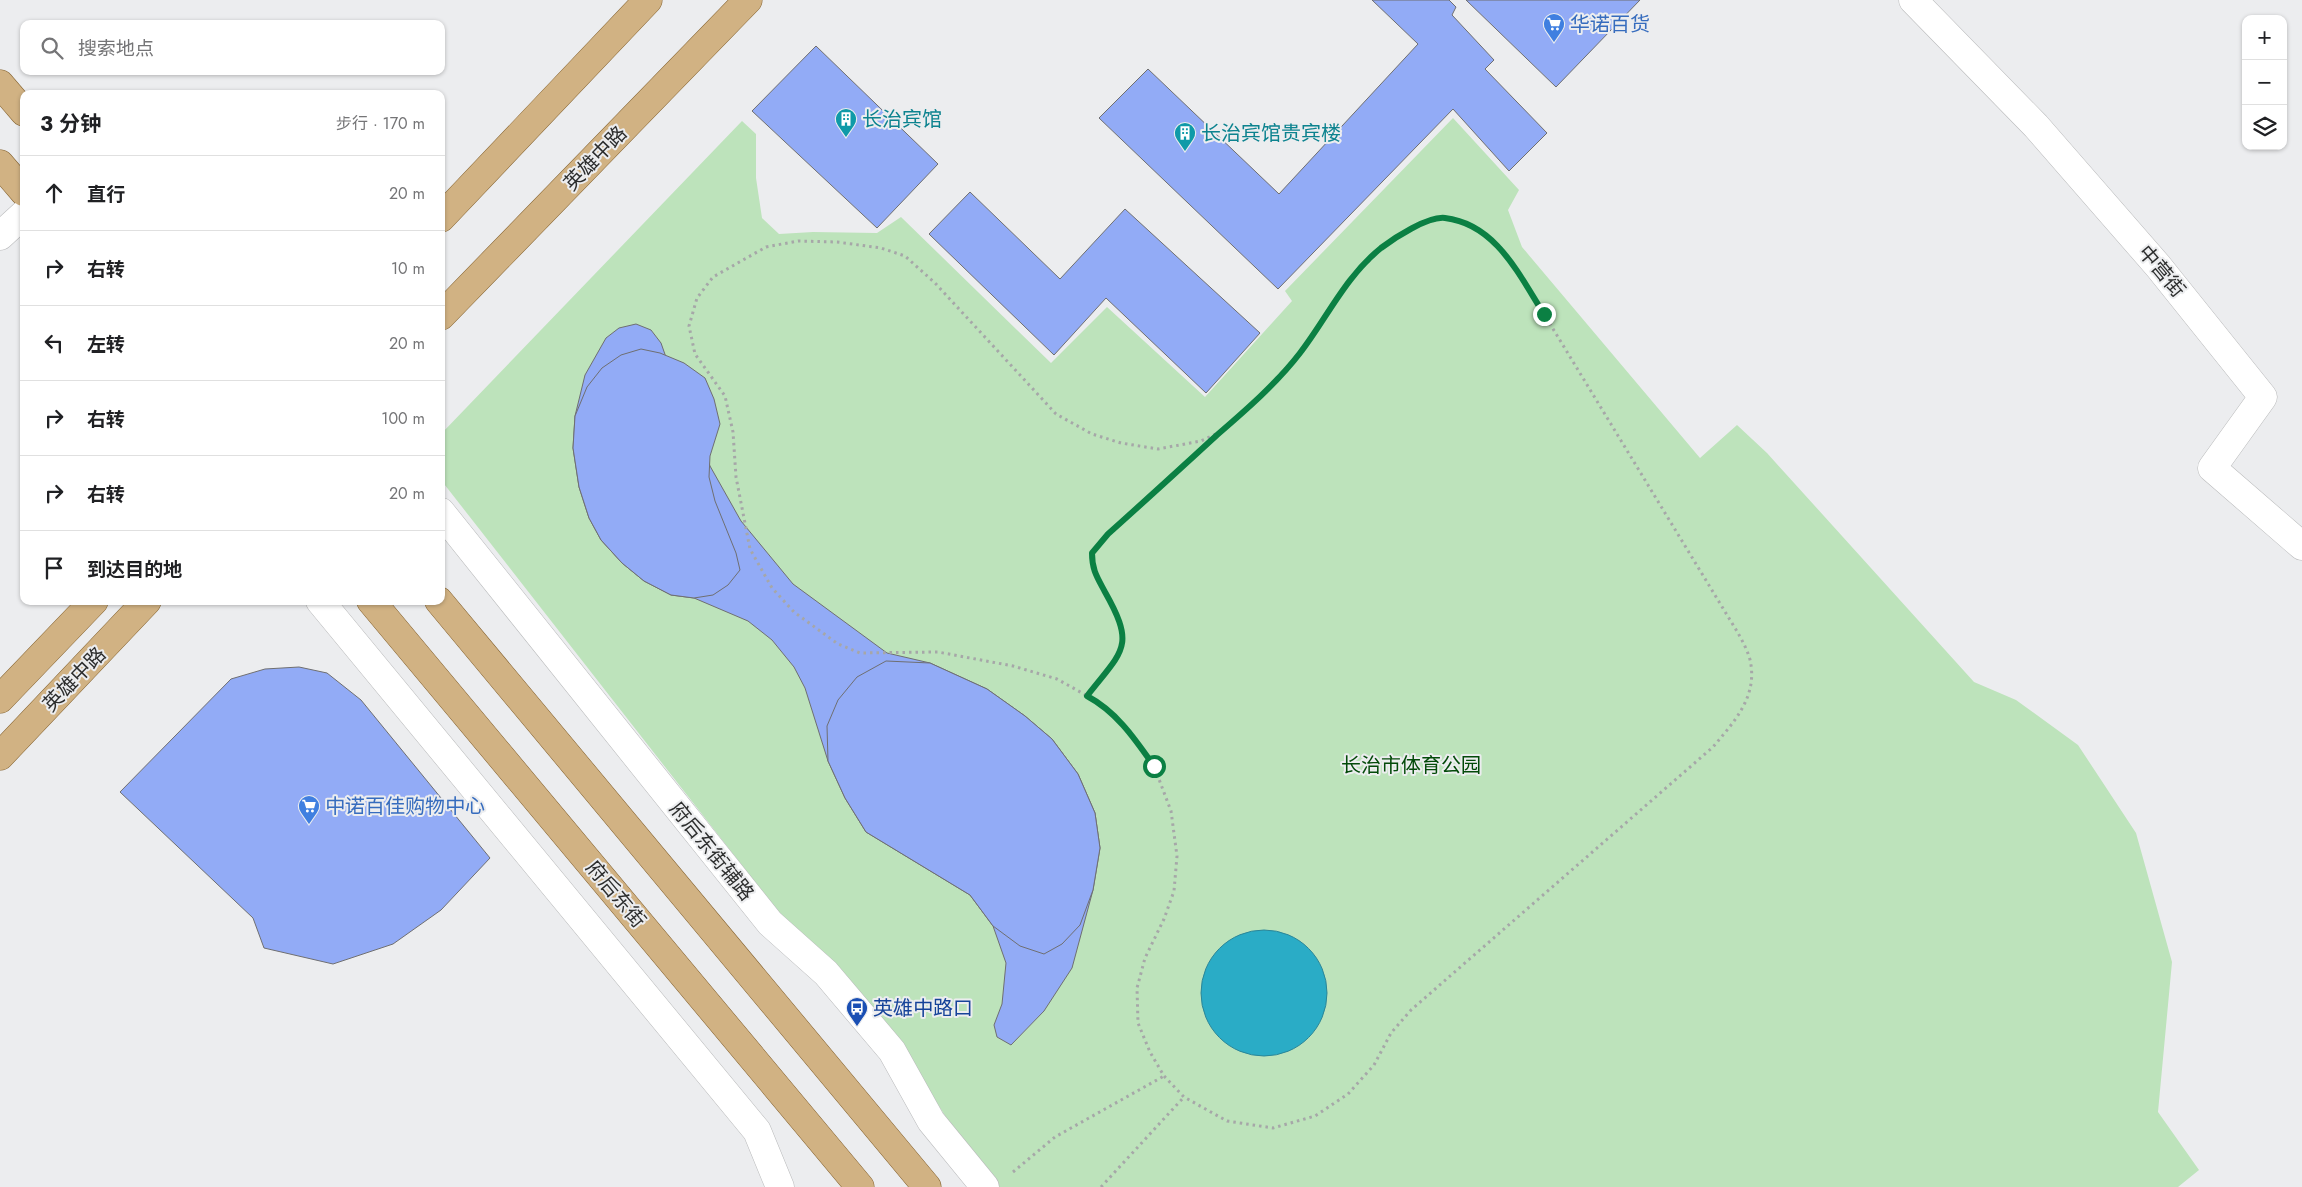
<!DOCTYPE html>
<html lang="zh">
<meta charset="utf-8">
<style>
:root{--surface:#fff;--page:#f6f6f6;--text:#202124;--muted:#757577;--line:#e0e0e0}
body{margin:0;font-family:Jost,"Noto Sans SC",sans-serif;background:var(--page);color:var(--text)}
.controls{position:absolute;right:15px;top:15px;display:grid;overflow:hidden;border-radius:10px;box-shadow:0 1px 4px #0004}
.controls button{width:45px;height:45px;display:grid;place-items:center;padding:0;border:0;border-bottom:1px solid var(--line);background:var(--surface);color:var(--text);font:25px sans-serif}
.stop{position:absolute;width:15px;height:15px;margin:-11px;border:4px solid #0b8043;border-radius:50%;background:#fff}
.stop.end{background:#0b8043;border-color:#fff;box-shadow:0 1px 5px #0008}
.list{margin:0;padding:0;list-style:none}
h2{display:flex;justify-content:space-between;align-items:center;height:65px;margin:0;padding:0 20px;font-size:21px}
h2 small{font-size:16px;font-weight:400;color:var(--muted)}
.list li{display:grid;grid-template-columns:32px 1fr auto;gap:15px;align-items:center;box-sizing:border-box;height:75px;padding:0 20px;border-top:1px solid var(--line)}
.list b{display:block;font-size:19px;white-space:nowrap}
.list em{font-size:16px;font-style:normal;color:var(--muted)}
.icon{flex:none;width:28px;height:28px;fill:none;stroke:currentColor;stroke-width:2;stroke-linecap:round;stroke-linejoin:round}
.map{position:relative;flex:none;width:2302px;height:1187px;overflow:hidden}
.search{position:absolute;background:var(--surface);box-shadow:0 1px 4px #0004;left:20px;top:20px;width:425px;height:55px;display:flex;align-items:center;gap:12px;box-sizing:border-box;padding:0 18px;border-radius:10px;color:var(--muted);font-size:19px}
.panel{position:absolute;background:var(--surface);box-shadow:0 1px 4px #0004;left:20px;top:90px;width:425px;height:515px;border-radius:10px}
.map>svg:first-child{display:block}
</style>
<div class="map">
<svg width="2302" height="1187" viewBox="0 0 2302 1187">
<rect width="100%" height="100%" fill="#ecedef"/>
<path fill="#bde3bb" d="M1453,118l66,72 -11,20 14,37 178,211 37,-33 30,28 207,229 42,18 62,45 58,88 36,129 -14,150 41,58 -21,17h-1179l-36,-43 -47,-74 -115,-129 -360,-461v-46l301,-313 14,13v44l6,40 17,16 34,-2 64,1 24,-16 150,146 56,-56 98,90 87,-96 -7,-10z"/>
<circle fill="#2aacc6" stroke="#2b8698" cx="1264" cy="993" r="63"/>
<g fill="#92abf6" stroke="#6f6f71">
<path d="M1372,0h77l7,7 -4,8 42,45 -9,9 62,64 -38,38 -56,-62 -175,180 -179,-171 49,-49 131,125 139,-150z"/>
<path d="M1466,0h174l-84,87z"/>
<path d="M816,46l122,118 -61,64 -125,-117z"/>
<path d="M970,192l90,87 65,-70 135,124 -54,60 -100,-95 -52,57 -125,-121z"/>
<path d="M636,324l15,6 10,13 14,40 20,40 15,43 31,55 52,63 94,69 43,10 57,26 38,27 27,23 26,35 17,39 5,35 -7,42 -21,78 -28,43 -33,34 -14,-8 -3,-12 8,-21 4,-41 -13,-37 -23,-31 -104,-63 -21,-34 -17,-37 -23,-73 -11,-21 -22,-27 -24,-19 -54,-23 -23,-3 -27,-14 -22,-18 -21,-23 -12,-22 -10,-31 -6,-39 2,-32 10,-41 21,-37 13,-10z"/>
<path d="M641,349l19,4 24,10 21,15 9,21 6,25 -10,32 -1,21 6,24 21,52 4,17 -12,15 -15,10 -19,3 -23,-3 -27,-14 -22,-18 -21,-23 -12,-22 -10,-31 -6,-39 2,-32 12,-29 15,-19 19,-13z"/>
<path d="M886,661l44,2 57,26 38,27 27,23 26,35 17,39 5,35 -7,42 -13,35 -18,19 -18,10 -24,-8 -27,-20 -23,-31 -104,-63 -21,-34 -17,-37 -1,-35 11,-26 19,-23z"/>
<path d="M299,667l28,6 34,27 129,158 -49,52 -48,34 -60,20 -69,-16 -11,-30 -133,-126 111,-113 34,-10z"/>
</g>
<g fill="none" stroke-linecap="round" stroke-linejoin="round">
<g stroke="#b9babb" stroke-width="29">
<g id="minor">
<path d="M1913,0l123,126 122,140 105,131 -51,71 90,78"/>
<path d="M0,236l24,-22"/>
<path d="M441,512l329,411 56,50 66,78 39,70 54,66"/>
<path d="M320,601l437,530 23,56"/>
</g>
</g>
<g stroke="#84622f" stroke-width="29">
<g id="major">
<path d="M0,84l24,28"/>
<path d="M0,164l24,28"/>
<path d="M441,218l207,-218"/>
<path d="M441,316l307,-316"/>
<path d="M371,601l489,586"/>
<path d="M439,601l488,586"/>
<path d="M0,699l94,-98"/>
<path d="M0,756l147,-155"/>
</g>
</g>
<g stroke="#a6a7a8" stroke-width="3" stroke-dasharray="2.5 4" stroke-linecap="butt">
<path d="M1443,218l27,7 31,23 43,66 194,319c5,9 12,22 13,32 5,34 -18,58 -38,82l-302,263 -20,23 -17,32 -26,29 -33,22 -42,12 -46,-7 -43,-24 -20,-21 -14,-24 -12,-29 -1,-35 8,-30 19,-39 10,-28 3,-35 -6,-45 -17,-45 -24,-35 -30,-28 -43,-24 -44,-13 -75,-14 -78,1 -22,-9 -44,-32 -22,-24 -22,-39 -14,-72 -3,-45 -8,-36 -30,-42 -6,-28 8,-28 16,-21 53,-30 32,-6 39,1 44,6 24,8 30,27 121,131 36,20 29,9 37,6 43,-8 21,-10 34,-31 44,-47 32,-49 24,-30 25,-25 35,-23z"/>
<path d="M1087,696c35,-46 49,-49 18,-104 -8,-15 -13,-22 -13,-39l16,-19 110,-99"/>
<path d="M1013,1172l42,-35 109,-61"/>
<path d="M1101,1187l83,-90"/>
</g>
<use href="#minor" stroke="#fff" stroke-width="28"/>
<use href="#major" stroke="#d1b283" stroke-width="28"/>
</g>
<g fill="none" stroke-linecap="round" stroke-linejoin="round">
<path stroke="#0b8043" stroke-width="6" d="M1154,766c-19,-27 -37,-54 -67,-70 36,-46 49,-49 18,-104 -8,-15 -13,-22 -13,-39l16,-19c37,-33 73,-66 109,-99 29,-25 60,-52 83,-82 27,-35 45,-76 81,-105 13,-10 47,-32 64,-30 51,6 74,57 99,96"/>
</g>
<defs>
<g id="supermarket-pin" transform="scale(1.125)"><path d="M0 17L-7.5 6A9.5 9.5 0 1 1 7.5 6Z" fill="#3f7fe0" stroke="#ecedef"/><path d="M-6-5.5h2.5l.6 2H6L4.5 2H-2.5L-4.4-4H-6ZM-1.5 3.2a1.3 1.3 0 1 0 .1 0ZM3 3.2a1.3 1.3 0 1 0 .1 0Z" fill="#fff"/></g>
<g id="building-pin" transform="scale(1.125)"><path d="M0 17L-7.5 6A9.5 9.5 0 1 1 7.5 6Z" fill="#0f9aa8" stroke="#ecedef"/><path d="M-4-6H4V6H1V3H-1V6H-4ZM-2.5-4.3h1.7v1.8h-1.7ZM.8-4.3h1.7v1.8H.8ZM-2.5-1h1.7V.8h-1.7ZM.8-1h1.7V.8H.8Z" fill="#fff"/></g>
<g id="bus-pin" transform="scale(1.125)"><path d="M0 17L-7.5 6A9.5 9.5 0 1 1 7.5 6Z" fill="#1a4fb4" stroke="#ecedef"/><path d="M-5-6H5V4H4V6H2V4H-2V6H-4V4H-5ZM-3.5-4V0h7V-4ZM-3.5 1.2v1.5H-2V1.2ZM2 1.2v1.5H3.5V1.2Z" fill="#fff"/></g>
</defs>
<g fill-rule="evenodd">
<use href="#supermarket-pin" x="1554" y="24"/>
<use href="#building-pin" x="846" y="119"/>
<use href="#building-pin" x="1185" y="133"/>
<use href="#supermarket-pin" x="309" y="806"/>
<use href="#bus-pin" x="857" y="1008"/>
</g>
<g text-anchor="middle" stroke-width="4" stroke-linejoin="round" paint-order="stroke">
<g font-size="20" fill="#366cbe" stroke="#ecedef" text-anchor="start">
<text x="1570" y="31">华诺百货</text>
<text x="325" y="813">中诺百佳购物中心</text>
</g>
<g font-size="20" fill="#0d838f" stroke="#ecedef" text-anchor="start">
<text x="862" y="126">长治宾馆</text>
<text x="1201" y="140">长治宾馆贵宾楼</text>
</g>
<g font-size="20" fill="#2d2e2e" stroke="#ecedef">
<text transform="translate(595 158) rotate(-46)" y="7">英雄中路</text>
<text transform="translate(2162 271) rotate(50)" y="7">中营街</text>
<text transform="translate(74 679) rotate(-46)" y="7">英雄中路</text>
<text transform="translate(712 851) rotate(51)" y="7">府后东街辅路</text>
<text transform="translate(616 894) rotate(50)" y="7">府后东街</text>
</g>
<g font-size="20" fill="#034a09" stroke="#ecedef">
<text x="1411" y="772">长治市体育公园</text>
</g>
<g font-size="20" fill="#164399" stroke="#ecedef" text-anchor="start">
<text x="873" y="1015">英雄中路口</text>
</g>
</g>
</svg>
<div class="controls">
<button>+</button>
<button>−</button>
<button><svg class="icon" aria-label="layers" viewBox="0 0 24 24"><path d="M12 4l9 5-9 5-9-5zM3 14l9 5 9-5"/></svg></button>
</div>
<div class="stop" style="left:1154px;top:766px"></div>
<div class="stop end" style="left:1544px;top:314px"></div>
<div class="search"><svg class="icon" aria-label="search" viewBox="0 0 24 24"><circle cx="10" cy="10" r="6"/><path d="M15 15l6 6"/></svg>搜索地点</div>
<section class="panel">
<h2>3 分钟<small>步行 · 170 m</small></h2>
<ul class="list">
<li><svg class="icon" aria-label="ahead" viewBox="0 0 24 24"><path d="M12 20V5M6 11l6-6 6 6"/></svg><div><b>直行</b></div><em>20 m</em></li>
<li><svg class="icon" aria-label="right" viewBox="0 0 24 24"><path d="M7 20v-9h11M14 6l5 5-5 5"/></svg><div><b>右转</b></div><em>10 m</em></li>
<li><svg class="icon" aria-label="left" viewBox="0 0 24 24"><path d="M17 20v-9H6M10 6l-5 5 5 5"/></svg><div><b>左转</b></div><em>20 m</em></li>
<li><svg class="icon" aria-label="right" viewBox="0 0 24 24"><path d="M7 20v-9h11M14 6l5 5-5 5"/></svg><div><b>右转</b></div><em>100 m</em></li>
<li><svg class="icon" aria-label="right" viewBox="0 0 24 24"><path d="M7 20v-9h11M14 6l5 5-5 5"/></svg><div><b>右转</b></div><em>20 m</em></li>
<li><svg class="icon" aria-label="arrive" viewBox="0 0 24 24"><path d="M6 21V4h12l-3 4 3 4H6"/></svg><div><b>到达目的地</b></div></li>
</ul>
</section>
</div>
